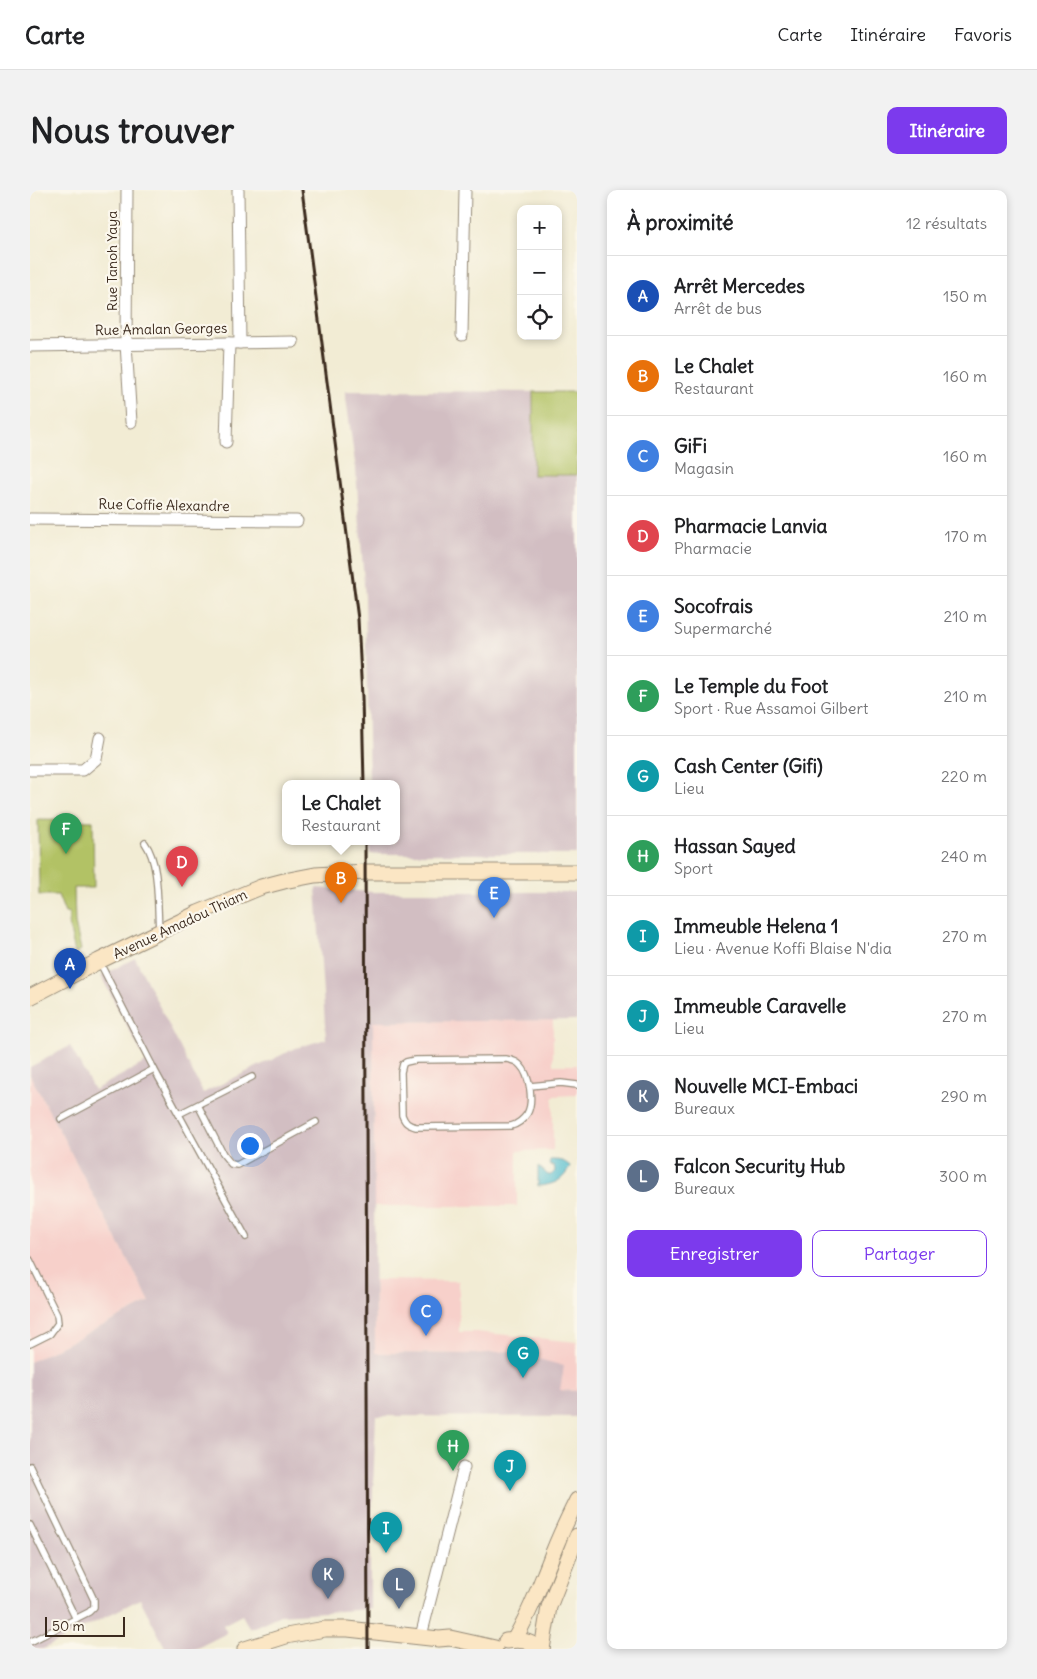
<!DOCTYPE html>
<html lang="fr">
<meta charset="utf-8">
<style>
:root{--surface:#fff;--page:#f2f2f2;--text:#202124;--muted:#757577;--line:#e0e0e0;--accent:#7c3aed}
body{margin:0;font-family:Delius,sans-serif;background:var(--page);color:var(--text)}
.controls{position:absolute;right:15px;top:15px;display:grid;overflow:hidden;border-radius:10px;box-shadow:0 2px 8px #0003}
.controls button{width:45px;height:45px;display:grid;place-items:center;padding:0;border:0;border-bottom:1px solid var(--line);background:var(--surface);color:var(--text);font:25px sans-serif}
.scale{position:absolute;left:15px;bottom:12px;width:80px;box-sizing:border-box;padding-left:5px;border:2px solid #3b2a1e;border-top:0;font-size:14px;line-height:18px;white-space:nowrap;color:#3b2a1e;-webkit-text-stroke:4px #fbf7ec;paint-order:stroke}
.you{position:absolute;left:219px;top:955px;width:18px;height:18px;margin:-12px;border:4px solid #fff;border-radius:50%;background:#1a73e8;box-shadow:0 0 0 8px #1a73e833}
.badge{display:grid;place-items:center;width:32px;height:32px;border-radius:50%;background:var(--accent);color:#fff;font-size:16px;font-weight:700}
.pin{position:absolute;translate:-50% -41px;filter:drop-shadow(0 1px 2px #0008)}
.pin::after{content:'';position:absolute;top:26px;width:18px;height:15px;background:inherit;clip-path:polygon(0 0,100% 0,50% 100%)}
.popup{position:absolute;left:252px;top:590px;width:118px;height:65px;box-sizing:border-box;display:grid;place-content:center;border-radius:10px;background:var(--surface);filter:drop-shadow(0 1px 4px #0005);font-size:16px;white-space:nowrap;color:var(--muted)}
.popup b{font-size:19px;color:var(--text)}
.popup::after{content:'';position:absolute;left:50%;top:100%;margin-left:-10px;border:10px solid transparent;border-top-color:var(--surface)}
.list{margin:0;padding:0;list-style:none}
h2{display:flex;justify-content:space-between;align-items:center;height:65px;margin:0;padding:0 20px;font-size:21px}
h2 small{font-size:16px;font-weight:400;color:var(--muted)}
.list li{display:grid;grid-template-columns:32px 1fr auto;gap:15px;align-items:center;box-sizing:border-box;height:80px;padding:0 20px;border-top:1px solid var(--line)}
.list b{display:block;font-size:19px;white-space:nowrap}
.list p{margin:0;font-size:16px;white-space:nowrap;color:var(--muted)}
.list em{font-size:16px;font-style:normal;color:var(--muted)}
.actions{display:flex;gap:10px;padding:15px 20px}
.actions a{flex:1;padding:11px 0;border:1px solid var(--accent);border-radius:10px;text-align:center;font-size:18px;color:var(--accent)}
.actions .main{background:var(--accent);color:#fff}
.icon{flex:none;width:28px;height:28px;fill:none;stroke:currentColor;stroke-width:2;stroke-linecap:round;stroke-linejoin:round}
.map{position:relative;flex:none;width:547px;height:1459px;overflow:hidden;border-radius:10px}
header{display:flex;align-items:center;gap:30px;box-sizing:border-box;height:70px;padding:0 25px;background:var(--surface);border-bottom:1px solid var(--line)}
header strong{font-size:24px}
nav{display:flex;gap:28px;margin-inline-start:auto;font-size:18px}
.intro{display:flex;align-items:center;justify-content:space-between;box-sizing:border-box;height:120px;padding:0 30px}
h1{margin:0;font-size:35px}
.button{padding:12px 22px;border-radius:10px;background:var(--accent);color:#fff;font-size:18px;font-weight:700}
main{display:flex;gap:30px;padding:0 30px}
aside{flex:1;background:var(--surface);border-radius:10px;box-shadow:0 2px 8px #0003}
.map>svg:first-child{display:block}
</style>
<header>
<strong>Carte</strong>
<nav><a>Carte</a><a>Itinéraire</a><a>Favoris</a></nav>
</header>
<div class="intro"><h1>Nous trouver</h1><a class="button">Itinéraire</a></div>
<main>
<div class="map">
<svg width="547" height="1459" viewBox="0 0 547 1459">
<rect width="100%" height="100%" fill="#fbf7ec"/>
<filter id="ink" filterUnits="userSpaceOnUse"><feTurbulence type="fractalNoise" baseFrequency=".02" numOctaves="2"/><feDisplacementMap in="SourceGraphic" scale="10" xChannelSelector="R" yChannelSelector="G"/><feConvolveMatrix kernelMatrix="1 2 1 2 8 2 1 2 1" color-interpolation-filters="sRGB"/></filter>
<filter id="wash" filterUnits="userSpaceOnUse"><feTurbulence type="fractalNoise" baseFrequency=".0096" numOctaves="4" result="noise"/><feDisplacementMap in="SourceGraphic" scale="20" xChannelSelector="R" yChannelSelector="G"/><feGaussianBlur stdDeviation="1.12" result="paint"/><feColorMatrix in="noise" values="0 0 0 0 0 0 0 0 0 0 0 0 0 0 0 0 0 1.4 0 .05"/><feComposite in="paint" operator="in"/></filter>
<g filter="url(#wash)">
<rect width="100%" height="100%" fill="#f2ecd4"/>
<g fill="#f7d0ca">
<path d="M523,830v45h24v30l-24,1v54l-36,1v55h-143l-1,-184z"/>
<path d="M0,885l120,227 -120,60z"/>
<path d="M345,1090l84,1v51h17l101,10v49l-17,-1 -50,-39 -34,3 -101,-1z"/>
</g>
<g fill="#d2bec2">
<path d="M315,201l232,1v462h-207v-12h26v-58h-27l-4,-186 -9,-128z"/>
<path d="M286,698l56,4h205v128l-204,2 2,331 101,1 33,-3 55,15 -4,24 17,1v26l-201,-1 -6,145v48l-90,6 -30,14 -8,-14 -19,10 4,8 -32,16h-29l-26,-50 -97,50h-13v-287l120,-60 -120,-227v-8l40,-21 24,44 52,-28 -45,-86 34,-18 68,135 93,-45 30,-9z"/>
</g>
<g fill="#b2c265" stroke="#767642">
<rect x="503" y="202" width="44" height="83"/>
<path d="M8,630l55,1 1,67h-20l1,35 6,27 -6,3 -6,-28v-13l-4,1 -7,-18h-19z"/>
</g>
<path fill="#52bdcd" stroke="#467476" d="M520,970c7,0 16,0 20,7 -7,14 -17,18 -32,19v-20l10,9h3l4,-4 -1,-5 -5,-1z"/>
</g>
<g filter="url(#ink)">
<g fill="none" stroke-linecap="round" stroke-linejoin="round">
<g stroke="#968b79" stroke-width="8">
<g id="lane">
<path d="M115,653c15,21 12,61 14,87"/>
<path d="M70,773l54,106 92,168"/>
<path d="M476,869c5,1 11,2 14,6 10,10 14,37 7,49 -4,6 -9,10 -16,12l-95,1c-8,-2 -11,-4 -14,-12l-1,-43 2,-8 3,-2 9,-2z"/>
<path d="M500,896l31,-3 16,2"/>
<path d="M168,915l25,49 8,10 6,1 79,-43"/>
<path d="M149,924l73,-37"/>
<path d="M31,929l93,-50"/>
<path d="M0,1070l27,55 1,8 -8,11 -20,10"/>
<path d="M0,1276l64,134v7l-5,5 -59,30"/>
<path d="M0,1335l46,94"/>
</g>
</g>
<g stroke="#968b79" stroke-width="13">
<g id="street">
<path d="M97,0l-1,154 5,78"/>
<path d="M208,0l2,153"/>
<path d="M432,145l3,-145"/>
<path d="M0,156l263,-4"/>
<path d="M196,252l3,-99"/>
<path d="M0,329l267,2"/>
<path d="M0,580h53l13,-11 4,-21"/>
<path d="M391,1446l43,-169"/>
</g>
</g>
<g stroke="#968b79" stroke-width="17">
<g id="secondary">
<path d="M0,807l69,-36 99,-48 63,-26 23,-6 31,-6 51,-3h211"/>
<path d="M484,1450c15,-25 24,-50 35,-77 8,-22 18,-43 28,-63"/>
<path d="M476,1451c13,-2 24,-1 34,8"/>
<path d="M215,1459l41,-13 39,-7h23l91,10 11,-1 45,10"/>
<path d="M512,1459l7,-42 28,-71"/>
</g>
</g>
<use href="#lane" stroke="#fff" stroke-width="5.5"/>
<use href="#street" stroke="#fff" stroke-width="11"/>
<use href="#secondary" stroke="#fbe6c4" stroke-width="15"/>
<g stroke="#3b2a1e" stroke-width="3">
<path d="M272,0l56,429 4,78 2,87"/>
<path d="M335,652l3,807"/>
</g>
</g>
</g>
<g text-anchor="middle" stroke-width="4.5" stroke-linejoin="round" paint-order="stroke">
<g font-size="14" fill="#3b2a1e" stroke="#fbf7ec">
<text transform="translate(82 71) rotate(-90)" y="5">Rue Tanoh Yaya</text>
<text transform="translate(131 139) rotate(-1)" y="5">Rue Amalan Georges</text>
<text transform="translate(134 315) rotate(1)" y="5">Rue Coffie Alexandre</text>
<text transform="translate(150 734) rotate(-25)" y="5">Avenue Amadou Thiam</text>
</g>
</g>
</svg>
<div class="controls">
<button>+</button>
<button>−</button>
<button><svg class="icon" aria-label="locate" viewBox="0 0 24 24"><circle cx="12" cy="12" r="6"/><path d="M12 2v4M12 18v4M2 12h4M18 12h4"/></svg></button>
</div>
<div class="scale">50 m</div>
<div class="you"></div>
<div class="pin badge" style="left:40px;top:799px;background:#1a4fb4">A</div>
<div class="pin badge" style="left:311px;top:713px;background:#e8710a">B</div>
<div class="popup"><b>Le Chalet</b>Restaurant</div>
<div class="pin badge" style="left:396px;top:1146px;background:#3f7fe0">C</div>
<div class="pin badge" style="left:152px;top:697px;background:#e0444e">D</div>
<div class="pin badge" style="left:464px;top:728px;background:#3f7fe0">E</div>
<div class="pin badge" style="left:36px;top:664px;background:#2e9e5b">F</div>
<div class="pin badge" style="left:493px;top:1188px;background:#0f9aa8">G</div>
<div class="pin badge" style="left:423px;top:1281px;background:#2e9e5b">H</div>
<div class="pin badge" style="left:356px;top:1363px;background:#0f9aa8">I</div>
<div class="pin badge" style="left:480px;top:1301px;background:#0f9aa8">J</div>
<div class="pin badge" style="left:298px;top:1409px;background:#5c6f8a">K</div>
<div class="pin badge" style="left:369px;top:1419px;background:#5c6f8a">L</div>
</div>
<aside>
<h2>À proximité<small>12 résultats</small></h2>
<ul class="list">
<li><span class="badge" style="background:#1a4fb4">A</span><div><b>Arrêt Mercedes</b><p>Arrêt de bus</p></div><em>150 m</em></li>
<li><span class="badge" style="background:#e8710a">B</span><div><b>Le Chalet</b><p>Restaurant</p></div><em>160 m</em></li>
<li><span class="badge" style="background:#3f7fe0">C</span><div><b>GiFi</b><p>Magasin</p></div><em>160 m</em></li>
<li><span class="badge" style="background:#e0444e">D</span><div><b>Pharmacie Lanvia</b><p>Pharmacie</p></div><em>170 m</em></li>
<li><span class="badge" style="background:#3f7fe0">E</span><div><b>Socofrais</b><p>Supermarché</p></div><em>210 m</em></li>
<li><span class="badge" style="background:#2e9e5b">F</span><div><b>Le Temple du Foot</b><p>Sport · Rue Assamoi Gilbert</p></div><em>210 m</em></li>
<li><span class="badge" style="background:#0f9aa8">G</span><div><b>Cash Center (Gifi)</b><p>Lieu</p></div><em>220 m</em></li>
<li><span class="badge" style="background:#2e9e5b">H</span><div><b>Hassan Sayed</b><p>Sport</p></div><em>240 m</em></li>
<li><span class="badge" style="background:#0f9aa8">I</span><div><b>Immeuble Helena 1</b><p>Lieu · Avenue Koffi Blaise N'dia</p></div><em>270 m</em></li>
<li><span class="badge" style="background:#0f9aa8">J</span><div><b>Immeuble Caravelle</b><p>Lieu</p></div><em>270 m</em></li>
<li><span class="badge" style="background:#5c6f8a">K</span><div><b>Nouvelle MCI-Embaci</b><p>Bureaux</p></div><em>290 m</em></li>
<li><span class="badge" style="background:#5c6f8a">L</span><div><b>Falcon Security Hub</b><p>Bureaux</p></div><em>300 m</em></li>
</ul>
<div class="actions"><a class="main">Enregistrer</a><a>Partager</a></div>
</aside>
</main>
